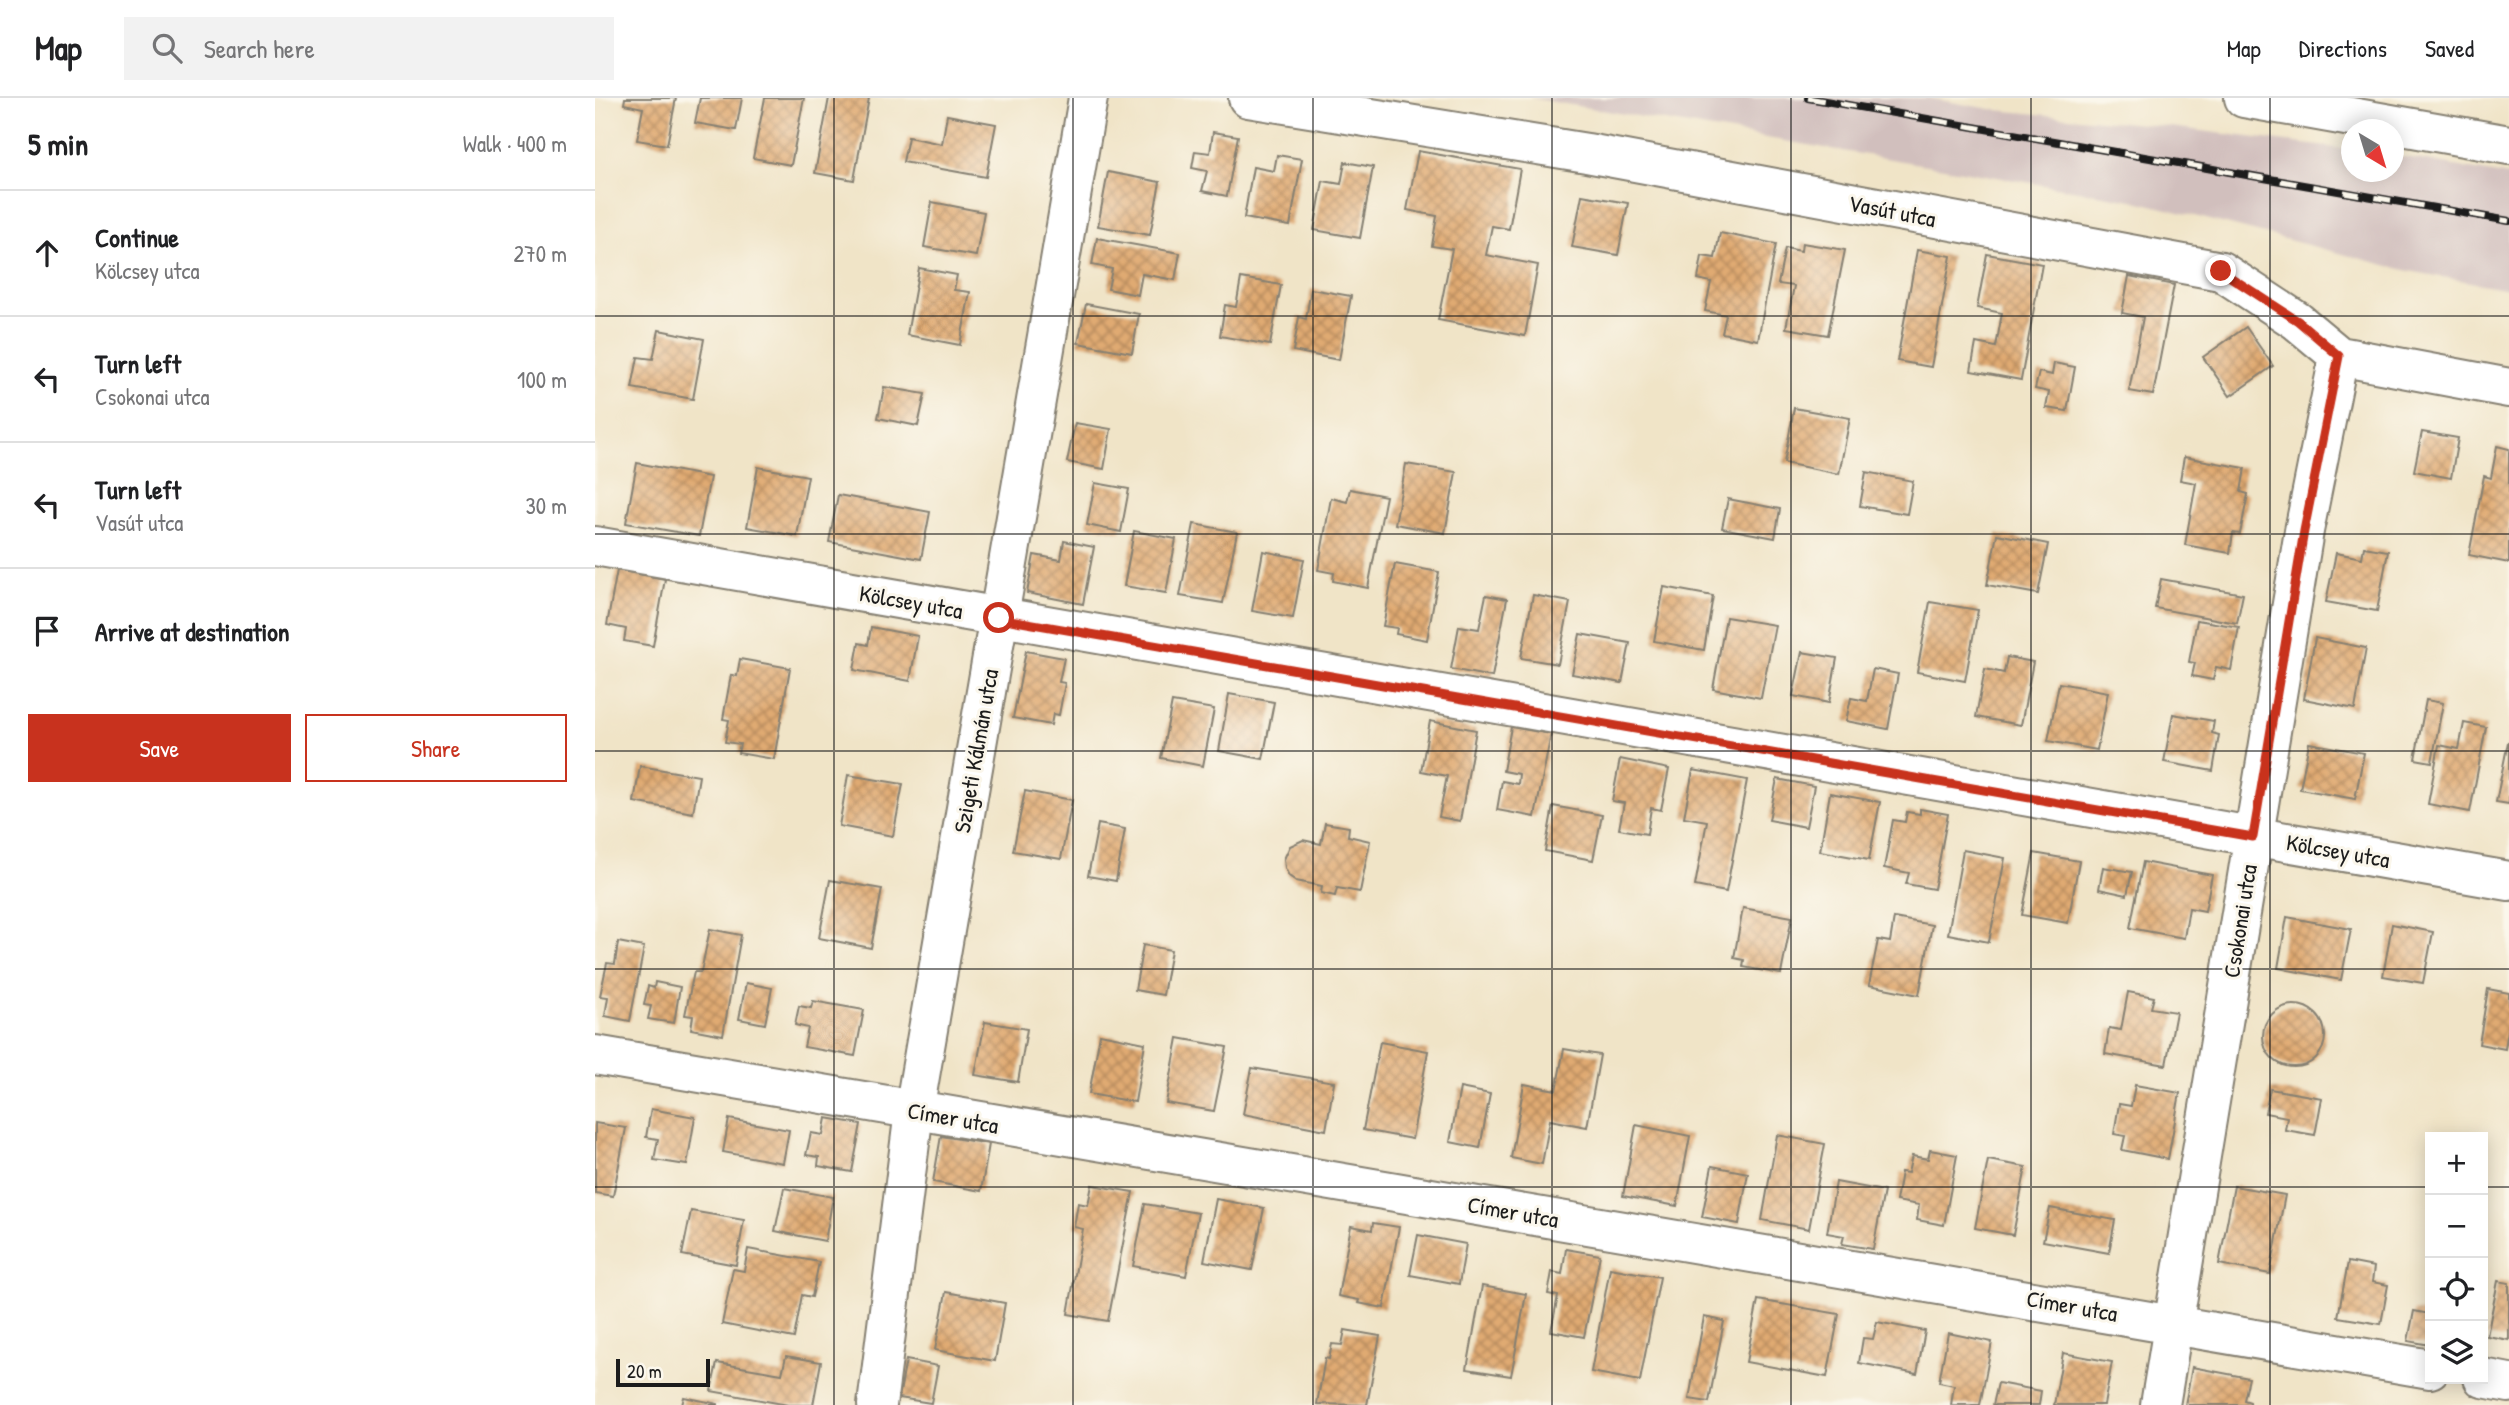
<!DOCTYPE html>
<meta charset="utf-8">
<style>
:root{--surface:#fff;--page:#f2f2f2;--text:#202124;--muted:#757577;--line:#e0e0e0;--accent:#c8321e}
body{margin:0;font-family:"Patrick Hand",sans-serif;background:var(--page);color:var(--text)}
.controls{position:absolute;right:21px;bottom:21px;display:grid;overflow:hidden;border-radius:0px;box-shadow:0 4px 18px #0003}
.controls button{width:63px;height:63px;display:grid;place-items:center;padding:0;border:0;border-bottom:2px solid var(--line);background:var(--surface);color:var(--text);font:35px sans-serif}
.compass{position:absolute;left:1746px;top:21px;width:63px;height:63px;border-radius:50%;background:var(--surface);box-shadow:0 4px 18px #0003;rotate:142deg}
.scale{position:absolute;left:21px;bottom:18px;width:94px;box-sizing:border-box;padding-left:7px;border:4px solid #1c1c1c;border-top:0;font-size:19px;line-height:24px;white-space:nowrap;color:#1c1c1c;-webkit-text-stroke:5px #fbf7ec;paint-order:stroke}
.stop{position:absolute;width:21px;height:21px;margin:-16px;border:5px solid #c8321e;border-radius:50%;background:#fff}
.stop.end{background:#c8321e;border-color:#fff;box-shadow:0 2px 7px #0008}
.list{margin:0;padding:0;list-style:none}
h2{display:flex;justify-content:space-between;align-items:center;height:91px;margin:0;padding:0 28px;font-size:30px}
h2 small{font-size:23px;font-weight:400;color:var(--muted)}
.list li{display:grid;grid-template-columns:46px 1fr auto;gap:21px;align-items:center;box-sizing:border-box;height:126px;padding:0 28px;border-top:2px solid var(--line)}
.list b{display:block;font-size:26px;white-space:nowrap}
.list p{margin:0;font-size:23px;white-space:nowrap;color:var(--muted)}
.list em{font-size:23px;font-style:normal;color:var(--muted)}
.actions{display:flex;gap:14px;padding:21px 28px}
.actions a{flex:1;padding:16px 0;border:2px solid var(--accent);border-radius:0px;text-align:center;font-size:24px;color:var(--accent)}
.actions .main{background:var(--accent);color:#fff}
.icon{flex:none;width:38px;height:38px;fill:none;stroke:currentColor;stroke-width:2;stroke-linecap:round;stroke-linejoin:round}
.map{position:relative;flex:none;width:1914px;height:1307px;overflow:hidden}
header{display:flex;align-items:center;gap:42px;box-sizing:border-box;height:98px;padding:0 35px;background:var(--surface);border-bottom:2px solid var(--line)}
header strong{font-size:33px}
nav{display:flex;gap:38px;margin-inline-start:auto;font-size:24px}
.search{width:490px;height:63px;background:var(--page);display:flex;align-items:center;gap:18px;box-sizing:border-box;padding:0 24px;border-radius:0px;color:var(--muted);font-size:26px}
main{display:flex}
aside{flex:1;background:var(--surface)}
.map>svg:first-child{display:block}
</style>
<header>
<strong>Map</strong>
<div class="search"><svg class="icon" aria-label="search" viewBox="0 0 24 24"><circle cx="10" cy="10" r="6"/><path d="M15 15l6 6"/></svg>Search here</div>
<nav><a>Map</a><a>Directions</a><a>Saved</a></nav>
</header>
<main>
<aside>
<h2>5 min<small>Walk · 400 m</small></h2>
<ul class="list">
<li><svg class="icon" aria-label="ahead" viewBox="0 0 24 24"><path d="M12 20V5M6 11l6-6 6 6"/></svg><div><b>Continue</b><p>Kölcsey utca</p></div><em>270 m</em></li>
<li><svg class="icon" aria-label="left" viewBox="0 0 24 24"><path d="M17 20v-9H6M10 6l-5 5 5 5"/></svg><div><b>Turn left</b><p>Csokonai utca</p></div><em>100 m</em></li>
<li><svg class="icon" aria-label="left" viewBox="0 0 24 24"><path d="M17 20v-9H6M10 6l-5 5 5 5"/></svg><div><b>Turn left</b><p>Vasút utca</p></div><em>30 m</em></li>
<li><svg class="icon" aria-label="arrive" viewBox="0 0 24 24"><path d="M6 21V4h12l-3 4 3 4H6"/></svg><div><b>Arrive at destination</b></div></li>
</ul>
<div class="actions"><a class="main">Save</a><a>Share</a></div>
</aside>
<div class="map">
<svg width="1914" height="1307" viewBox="0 0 1914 1307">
<defs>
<pattern id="building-cross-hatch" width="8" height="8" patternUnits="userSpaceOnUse" patternTransform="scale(1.75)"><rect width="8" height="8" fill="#e0aa72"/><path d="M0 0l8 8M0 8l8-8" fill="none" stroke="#b58a5d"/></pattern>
</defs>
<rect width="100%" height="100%" fill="#fbf7ec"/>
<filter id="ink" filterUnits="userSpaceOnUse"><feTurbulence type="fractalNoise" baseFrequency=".0143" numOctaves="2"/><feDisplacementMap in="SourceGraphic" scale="14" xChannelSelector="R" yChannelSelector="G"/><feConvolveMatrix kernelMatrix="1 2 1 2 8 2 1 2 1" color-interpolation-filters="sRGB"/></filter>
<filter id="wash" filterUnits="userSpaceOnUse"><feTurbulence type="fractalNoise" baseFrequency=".00686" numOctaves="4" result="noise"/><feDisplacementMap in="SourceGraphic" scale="28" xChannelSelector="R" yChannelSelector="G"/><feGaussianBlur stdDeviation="1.57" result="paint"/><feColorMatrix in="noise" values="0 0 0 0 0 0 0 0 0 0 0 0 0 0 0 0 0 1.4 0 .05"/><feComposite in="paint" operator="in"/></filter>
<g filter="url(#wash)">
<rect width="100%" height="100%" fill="#f0e4c7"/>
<path fill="#d1bfbd" d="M935,0h398l68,12 167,16 188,24v22h42l1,-17 115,21v113l-100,-18 -277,-71z"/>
<g id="blocks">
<g fill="url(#building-cross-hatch)">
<path d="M30,0h51l-9,47 -30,-5 6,-32 -19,-4z"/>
<path d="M105,0h42l-6,32 -41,-7z"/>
<path d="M170,0h39l-13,67 -38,-7z"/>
<path d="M234,0h40l-15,82 -39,-7z"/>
<path d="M352,17l49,9 -10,53 -83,-15 5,-25 34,7z"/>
<path d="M618,34l25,4 -11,60 -25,-5 5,-20 -15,-3 3,-17 15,2z"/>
<path d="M823,53l102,18 -11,60 -17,-3 -6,29 52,10 -13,71 -87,-16 14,-71 -20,-3 5,-30 -30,-6z"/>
<path d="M682,57l25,4 -12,67 -46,-8 9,-51 21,4z"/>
<path d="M750,64l28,5 -13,71 -46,-8 9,-49 18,3z"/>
<path d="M513,74l52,10 -10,53 -52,-9z"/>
<path d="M987,97l46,8 -10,52 -46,-8z"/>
<path d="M337,104l52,10 -8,44 -52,-9z"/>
<path d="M1125,135l56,11 -18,96 -36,-7 4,-18 -21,-4 6,-29 -13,-3 4,-23 13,2z"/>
<path d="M502,140l83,15 -5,27 -33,-6 -4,21 -30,-6 4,-20 -20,-4z"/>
<path d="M1207,145l43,7 -17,85 -42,-7 8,-42 -16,-2 7,-36 16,3z"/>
<path d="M1322,152l34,6 -20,111 -34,-6z"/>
<path d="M1392,156l55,10 -21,116 -50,-9 5,-28 20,4 6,-34 -25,-5z"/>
<path d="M324,170l38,7 -3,15 16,2 -10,53 -53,-10z"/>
<path d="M1534,178l45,9 -21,110 -24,-4 14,-74 -21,-4z"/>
<path d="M646,180l40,7 -11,60 -50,-9 5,-31 11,2z"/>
<path d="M716,191l40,7 -12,64 -46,-9 6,-34 7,2z"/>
<path d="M491,206l53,10 -7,39 -54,-10z"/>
<path d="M1651,229l27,39 -43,30 -27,-39z"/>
<path d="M64,232l45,9 -11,60 -61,-11 6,-31 15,2z"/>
<path d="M1459,265l21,4 -8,44 -21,-3 3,-16 -14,-3 4,-17 13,3z"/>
<path d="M289,289l41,7 -7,32 -40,-8z"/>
<path d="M1199,310l56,10 -11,56 -55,-11z"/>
<path d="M480,325l36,6 -7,40 -37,-7z"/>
<path d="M1827,334l36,6 -7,40 -37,-7z"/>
<path d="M1902,348l12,3v114l-40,-8 15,-79 7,2z"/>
<path d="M1589,359l61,11 -4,24 7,2 -8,40 -7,-1 -3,20 -45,-8 11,-62 -16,-3z"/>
<path d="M42,365l73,14 -11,59 -73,-13z"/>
<path d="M811,366l50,8 -11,61 -50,-9z"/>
<path d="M163,369l50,9 -11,60 -50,-9z"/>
<path d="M1271,374l47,9 -6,33 -47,-8z"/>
<path d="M500,385l34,6 -8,43 -34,-7z"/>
<path d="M755,391l36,7 -18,92 -35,-7 1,-8 -16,-3 13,-72 16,4z"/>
<path d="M243,397l92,17 -9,47 -92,-17z"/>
<path d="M1133,401l52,10 -5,29 -53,-10z"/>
<path d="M599,426l43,8 -14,71 -43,-7z"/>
<path d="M539,433l42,8 -10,54 -42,-7z"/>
<path d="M1402,436l51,10 -10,50 -51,-9z"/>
<path d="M469,443l30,6 -11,57 -56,-11 7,-38 27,5z"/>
<path d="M1769,449l24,4 -11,60 -51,-9 10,-49 26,5z"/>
<path d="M668,453l41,8 -11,59 -41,-7z"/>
<path d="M800,466l44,8 -12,68 -31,-6 1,-6 -14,-2z"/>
<path d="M22,472l48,9 -12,67 -29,-5 2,-12 -19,-4z"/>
<path d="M1566,481l82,15 -6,29 -82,-15z"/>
<path d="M1069,489l49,9 -9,54 -50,-9z"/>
<path d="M891,497l21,4 -15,78 -41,-8 8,-43 20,3z"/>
<path d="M938,497l37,7 -12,62 -37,-6z"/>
<path d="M1335,504l48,8 -13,71 -48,-9z"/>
<path d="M1131,519l49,8 -14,73 -48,-9z"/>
<path d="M1602,522l42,7 -8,43 -15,-3 -3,13 -21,-4 3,-13 -6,-1z"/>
<path d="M276,529l47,9 -8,45 -56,-11 5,-27 9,2z"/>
<path d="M985,536l50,9 -8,40 -50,-9z"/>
<path d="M1720,540l51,10 -11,61 -51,-10z"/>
<path d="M431,553l38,7 -5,24 6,1 -6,32 -6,-1 -2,11 -38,-7z"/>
<path d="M1207,554l35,6 -8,45 -36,-7z"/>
<path d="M1412,559l26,5 -12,63 -45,-8 9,-48 19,4z"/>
<path d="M145,561l50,9 -16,91 -36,-6 2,-9 -15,-2 4,-22 -6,-1 8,-44 6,1z"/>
<path d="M1278,571l25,5 -10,55 -42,-8 5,-23 16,3z"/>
<path d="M1464,585l49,9 -11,58 -49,-9z"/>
<path d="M634,596l45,8 -11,57 -44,-8z"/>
<path d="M1831,602l17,3 -11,59 -17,-3z"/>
<path d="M577,604l42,7 -11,57 -42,-8z"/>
<path d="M1578,616l41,7 -2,12 7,2 -6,36 -49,-9z"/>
<path d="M835,623l46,9 -16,91 -21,-4 8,-41 -26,-5z"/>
<path d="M1869,625l22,4 -16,85 -42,-8 11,-59 20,4z"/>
<path d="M916,629l40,7 -16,83 -38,-7 5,-29 16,3 1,-10 -16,-3z"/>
<path d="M1913,644h1v62l-13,-2z"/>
<path d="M1714,645l55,10 -9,46 -55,-10z"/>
<path d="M1025,661l49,10 -8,41 -10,-2 -4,26 -28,-5 5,-26 -12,-2z"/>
<path d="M45,668l59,10 -6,37 -59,-11z"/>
<path d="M1098,672l54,10 -21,112 -31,-6 12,-65 -23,-4z"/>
<path d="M253,677l55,9 -10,52 -54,-10z"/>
<path d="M1182,681l37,7 -8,41 -37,-7z"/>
<path d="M430,693l47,9 -11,59 -48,-8z"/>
<path d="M1235,695l50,9 -11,58 -49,-9z"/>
<path d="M958,708l49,9 -9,45 -48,-9z"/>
<path d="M1325,711l28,5 -14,75 -28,-5 3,-11 -25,-5 9,-48 12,2 2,-10 13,2z"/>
<path d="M730,725l24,4 -1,9 22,5 -10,51 -23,-4 -2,8 -14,-3 1,-7 -26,-5 -7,-5 -4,-8 -1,-9 6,-13 13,-6 18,4z"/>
<path d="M503,726l27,5 -9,52 -28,-5z"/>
<path d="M1368,752l42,8 -16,84 -41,-8z"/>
<path d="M1439,755l45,8 -11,62 -46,-8z"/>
<path d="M1548,764l69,13 -7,36 -16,-3 -5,30 -54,-10z"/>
<path d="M1508,769l29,5 -5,23 -28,-6z"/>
<path d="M235,782l52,9 -11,59 -52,-10z"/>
<path d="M1148,810l49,9 -11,57 -38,-7 1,-7 -10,-2z"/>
<path d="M1692,819l64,12 -10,51 -63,-12z"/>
<path d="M1299,820l38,7 -13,70 -50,-10 9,-45 12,2z"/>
<path d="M1797,826l41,8 -10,51 -40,-7z"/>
<path d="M115,831l31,6 -18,100 -32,-6 2,-13 -8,-1 9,-43h7z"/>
<path d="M23,844l26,5 -14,74 -25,-5 3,-19 -8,-1 7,-33 8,1z"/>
<path d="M548,847l28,5 -8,45 -28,-5z"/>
<path d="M60,884l25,5 -6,36 -26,-4 3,-13 -7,-1 4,-19 6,2z"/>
<path d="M151,885l26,5 -7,36 -26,-5z"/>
<path d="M1893,891l21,4v32l-4,24 -26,-5z"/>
<path d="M1533,894l26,5 -3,11 25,4 -10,53 -61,-11 4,-26 12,2z"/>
<path d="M218,903l51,9 -9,46 -51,-9 4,-19 -13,-3 4,-19 12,2z"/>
<circle cx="1699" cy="938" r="31"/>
<path d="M390,924l42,7 -9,53 -43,-7z"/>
<path d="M505,936l45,9 -10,59 -46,-8z"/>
<path d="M583,940l49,9 -13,64 -48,-8z"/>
<path d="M785,944l48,9 -16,88 -49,-9z"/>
<path d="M969,951l36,6 -13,72 -37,-7 -8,44 -31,-6 13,-74 32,6z"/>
<path d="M657,970l82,14 -8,48 -83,-16z"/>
<path d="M1540,987l45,8 -12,66 -46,-9 3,-14 -11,-2 5,-30 12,2z"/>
<path d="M865,990l30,6 -10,54 -30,-6z"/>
<path d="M1675,991l52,9 -7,37 -30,-5 2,-13 -22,-4z"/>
<path d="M56,1011l44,8 -8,48 -33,-5 4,-21 -12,-2z"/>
<path d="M231,1020l35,6 -9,48 -34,-6 1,-9 -13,-2 5,-22 12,2z"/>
<path d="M134,1021l60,11 -6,33 -60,-11z"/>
<path d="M0,1025l31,5 -13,68 -18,-3z"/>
<path d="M1041,1027l54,11 -13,70 -54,-10z"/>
<path d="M1182,1037l48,9 -16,85 -47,-9z"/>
<path d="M346,1038l48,8 -8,47 -48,-9z"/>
<path d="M1335,1052l27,5 -13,70 -27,-5 2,-15 -23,-4 5,-29 7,1 4,-17 16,3z"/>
<path d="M1393,1062l38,7 -13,68 -38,-7z"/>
<path d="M1117,1068l36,7 -9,51 -37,-7z"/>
<path d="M1241,1084l48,9 -11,58 -31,-5 2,-8 -17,-3z"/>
<path d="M497,1087l41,7 -25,129 -40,-7 15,-85 -9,-2 4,-24 10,2z"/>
<path d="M1639,1088l51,9 -15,79 -51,-10z"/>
<path d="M189,1090l49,9 -8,44 -50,-10z"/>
<path d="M621,1101l48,9 -12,62 -48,-9z"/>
<path d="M550,1106l53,9 -12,63 -53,-10z"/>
<path d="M1455,1110l65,12 -6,33 -66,-12z"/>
<path d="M96,1113l53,9 -8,45 -54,-10z"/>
<path d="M778,1125l26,4 -15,81 -26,-5 1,-3 -21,-4 13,-70 21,4z"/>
<path d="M823,1137l48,9 -7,40 -49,-9z"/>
<path d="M153,1151l71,13 -7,35 -10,-2 -8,43 -72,-14 11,-55 11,2z"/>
<path d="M971,1151l34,6 -16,82 -33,-6 7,-35 -10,-2 4,-22 10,2z"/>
<path d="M1753,1164l26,5 -2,15 16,3 -7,39 -43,-7z"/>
<path d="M1015,1170l50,9 -20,104 -49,-9z"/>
<path d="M1903,1183l11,2v57l-22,-4z"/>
<path d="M887,1188l44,8 -15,82 -44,-7z"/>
<path d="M351,1194l59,11 -10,58 -60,-11z"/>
<path d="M1163,1202l81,14 -12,63 -81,-15z"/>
<path d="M1819,1213l16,3v31l-22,-4z"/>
<path d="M1109,1219l20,4 -15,81 -20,-3z"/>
<path d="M1282,1224l48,9 -8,43 -58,-11 4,-25 10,1z"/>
<path d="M750,1232l35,6 -13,69 -50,-1 8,-46 4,1 3,-15 10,1z"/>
<path d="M1353,1235l44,9 -12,63h-29l3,-20 -15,-3z"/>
<path d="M1468,1255l49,9 -8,43h-50z"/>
<path d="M191,1258l35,6 -8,43h-25l-77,-14 6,-28 65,11z"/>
<path d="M311,1262l32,6 -7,37 -32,-5z"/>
<path d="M1597,1269l57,11 -5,22 6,2v3h-65z"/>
<path d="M1403,1285l43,8 -2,14h-46z"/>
<path d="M89,1299l34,7v1h-36z"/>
</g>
</g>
</g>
<g filter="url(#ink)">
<use href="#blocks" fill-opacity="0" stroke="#868072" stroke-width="2"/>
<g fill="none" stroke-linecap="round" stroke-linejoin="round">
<g stroke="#868072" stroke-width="42">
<g id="minor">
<path d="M653,0l339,55 634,118 76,50 42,35 170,32"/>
<path d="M0,448l1914,335"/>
<path d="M0,957c611,108 1224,206 1835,314"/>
<path d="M1888,1280l26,5"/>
<path d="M282,1307l37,-294 174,-1013"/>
<path d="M1565,1307l144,-874 35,-175"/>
</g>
</g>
<g stroke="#868072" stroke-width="42">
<path id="major" d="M1649,0l265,47"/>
</g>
<use href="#minor" stroke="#fff" stroke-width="38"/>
<use href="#major" stroke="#fff" stroke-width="38"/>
<g stroke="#1c1c1c" stroke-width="8">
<path id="rail" d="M1213,0l701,123"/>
</g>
<use href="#rail" stroke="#fbf7ec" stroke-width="5" stroke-dasharray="16" stroke-linecap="butt"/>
</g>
</g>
<g fill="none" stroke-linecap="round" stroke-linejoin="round" filter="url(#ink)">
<path stroke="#c8321e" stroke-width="9" d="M404,520l1254,219 51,-306 35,-175 -41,-35 -77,-50"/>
</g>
<path fill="none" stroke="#1c1c1c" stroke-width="2" stroke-opacity="0.55" d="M239,0v1307M478,0v1307M718,0v1307M957,0v1307M1196,0v1307M1436,0v1307M1675,0v1307M0,218h1914M0,436h1914M0,653h1914M0,871h1914M0,1089h1835M1888,1089h26"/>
<g text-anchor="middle" stroke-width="6" stroke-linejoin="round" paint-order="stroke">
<g font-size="23" fill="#1c1c1c" stroke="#fbf7ec">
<text transform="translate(1297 113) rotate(11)" y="8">Vasút utca</text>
<text transform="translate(316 504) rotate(10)" y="8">Kölcsey utca</text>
<text transform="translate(381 653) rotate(-80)" y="8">Szigeti Kálmán utca</text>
<text transform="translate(1743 753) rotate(10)" y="8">Kölcsey utca</text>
<text transform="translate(1645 823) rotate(-81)" y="8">Csokonai utca</text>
<text transform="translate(358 1020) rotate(10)" y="8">Címer utca</text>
<text transform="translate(918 1114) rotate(10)" y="8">Címer utca</text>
<text transform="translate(1477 1208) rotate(10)" y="8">Címer utca</text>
</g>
</g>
</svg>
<div class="controls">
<button>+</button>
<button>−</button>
<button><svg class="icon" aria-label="locate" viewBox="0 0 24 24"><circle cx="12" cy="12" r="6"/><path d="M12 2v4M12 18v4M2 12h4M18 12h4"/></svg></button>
<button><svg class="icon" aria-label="layers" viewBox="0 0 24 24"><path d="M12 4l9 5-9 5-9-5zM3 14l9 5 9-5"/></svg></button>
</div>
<svg class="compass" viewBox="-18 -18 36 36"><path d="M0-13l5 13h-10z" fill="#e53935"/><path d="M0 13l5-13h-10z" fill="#757577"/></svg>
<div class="scale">20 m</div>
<div class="stop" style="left:404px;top:520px"></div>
<div class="stop end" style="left:1626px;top:173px"></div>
</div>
</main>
